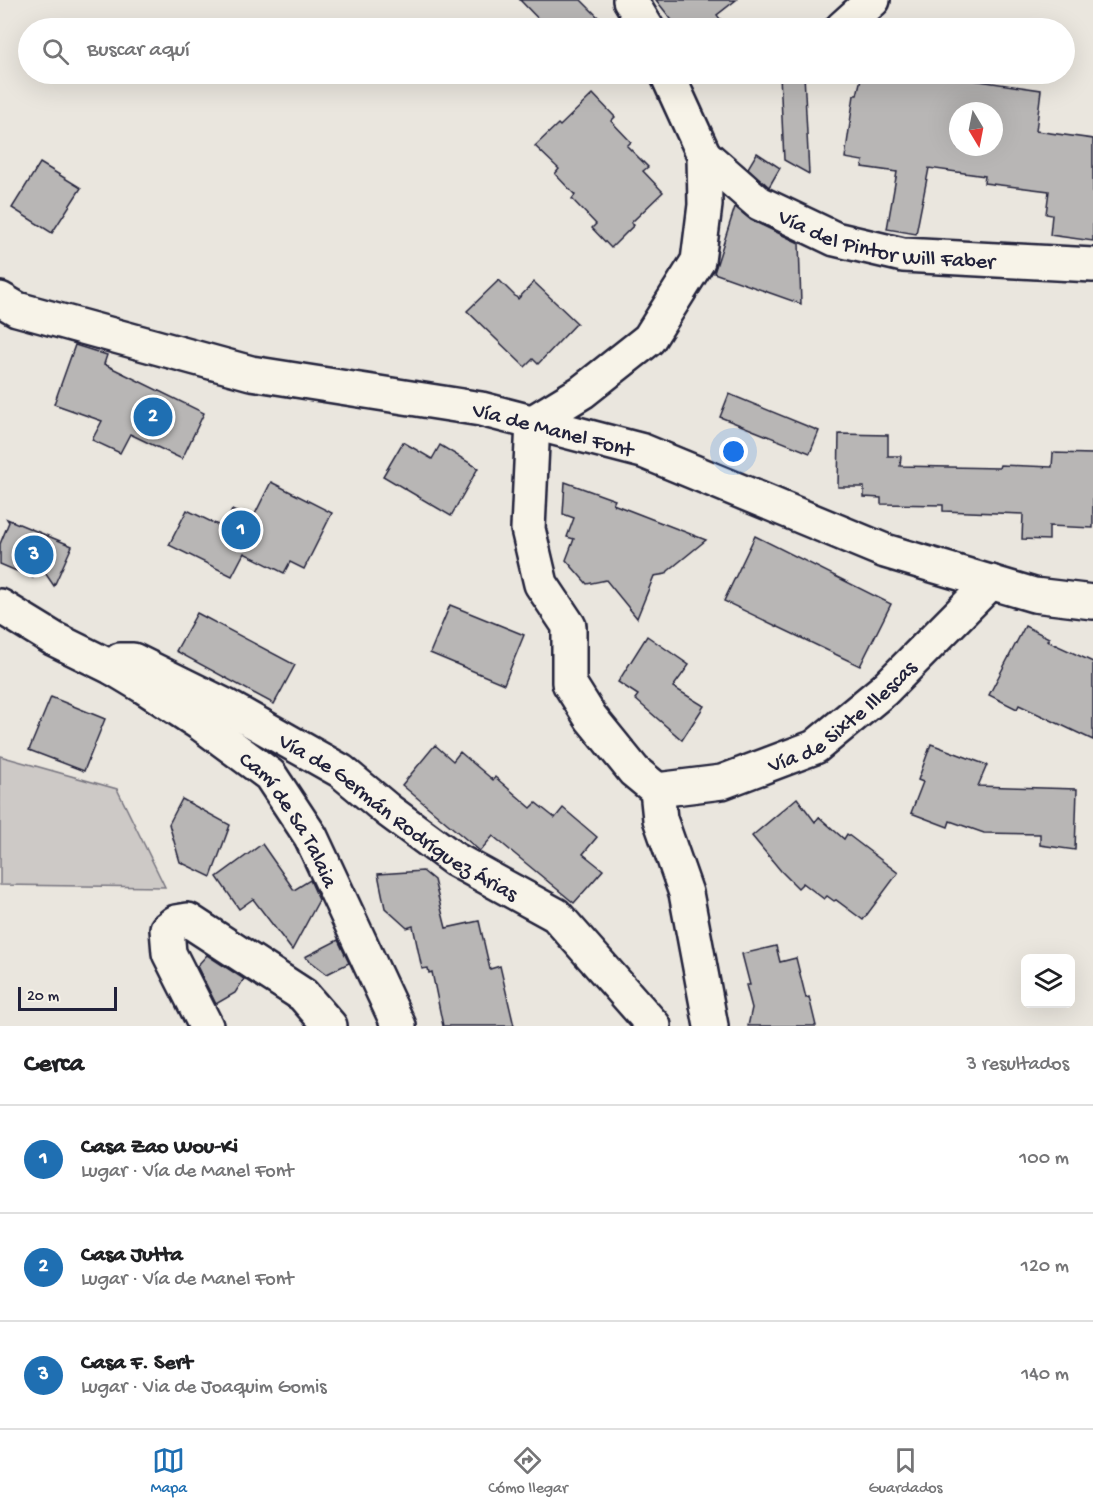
<!DOCTYPE html>
<html lang="es">
<meta charset="utf-8">
<style>
:root{--surface:#fff;--page:#f6f6f6;--text:#202124;--muted:#757577;--line:#e0e0e0;--accent:#1f6fb2}
body{margin:0;font-family:"Gochi Hand",sans-serif;background:var(--page);color:var(--text)}
.controls{position:absolute;right:18px;bottom:18px;display:grid;overflow:hidden;border-radius:9px;box-shadow:0 6px 24px #0002}
.controls button{width:54px;height:54px;display:grid;place-items:center;padding:0;border:0;border-bottom:2px solid var(--line);background:var(--surface);color:var(--text);font:30px sans-serif}
.compass{position:absolute;left:949px;top:102px;width:54px;height:54px;border-radius:50%;background:var(--surface);box-shadow:0 6px 24px #0002;rotate:170deg}
.scale{position:absolute;left:18px;bottom:15px;width:99px;box-sizing:border-box;padding-left:6px;border:3px solid #22223b;border-top:0;font-size:16px;line-height:21px;white-space:nowrap;color:#22223b;-webkit-text-stroke:4px #f7f3e8;paint-order:stroke}
.you{position:absolute;left:734px;top:452px;width:21px;height:21px;margin:-15px;border:4px solid #fff;border-radius:50%;background:#1a73e8;box-shadow:0 0 0 9px #1a73e833}
.badge{display:grid;place-items:center;width:39px;height:39px;border-radius:50%;background:var(--accent);color:#fff;font-size:20px;font-weight:700}
.pin{position:absolute;translate:-50% -50%;border:3px solid #fff;box-shadow:0 2px 6px #0006}
.list{margin:0;padding:0;list-style:none}
h2{display:flex;justify-content:space-between;align-items:center;height:78px;margin:0;padding:0 24px;font-size:26px}
h2 small{font-size:20px;font-weight:400;color:var(--muted)}
.list li{display:grid;grid-template-columns:39px 1fr auto;gap:18px;align-items:center;box-sizing:border-box;height:108px;padding:0 24px;border-top:2px solid var(--line)}
.list b{display:block;font-size:22px;white-space:nowrap}
.list p{margin:0;font-size:20px;white-space:nowrap;color:var(--muted)}
.list em{font-size:20px;font-style:normal;color:var(--muted)}
.icon{flex:none;width:33px;height:33px;fill:none;stroke:currentColor;stroke-width:2;stroke-linecap:round;stroke-linejoin:round}
.map{position:relative;flex:none;width:1093px;height:1026px;overflow:hidden}
.search{position:absolute;background:var(--surface);box-shadow:0 6px 24px #0002;left:18px;right:18px;top:18px;height:66px;display:flex;align-items:center;gap:15px;box-sizing:border-box;padding:0 21px;border-radius:33px;color:var(--muted);font-size:22px}
.sheet{height:402px;background:var(--surface)}
nav{display:flex;justify-content:space-around;align-items:center;box-sizing:border-box;height:84px;border-top:2px solid var(--line);background:var(--surface);font-size:16px;color:var(--muted)}
nav a{display:grid;justify-items:center;gap:3px}
nav .on{color:var(--accent)}
.map>svg:first-child{display:block}
</style>
<div class="map">
<svg width="1093" height="1026" viewBox="0 0 1093 1026">
<rect width="100%" height="100%" fill="#eae6de"/>
<filter id="ink" filterUnits="userSpaceOnUse"><feTurbulence type="fractalNoise" baseFrequency=".0167" numOctaves="2"/><feDisplacementMap in="SourceGraphic" scale="12" xChannelSelector="R" yChannelSelector="G"/><feConvolveMatrix kernelMatrix="1 2 1 2 8 2 1 2 1" color-interpolation-filters="sRGB"/></filter>
<g filter="url(#ink)">
<path fill="#cdc9c6" stroke="#787680" stroke-width="1.5" d="M0,756l117,33 48,98 -165,-2z"/>
<g fill="#b8b6b5" stroke="#22223b" stroke-width="1.5" fill-rule="evenodd">
<path d="M520,0h61l28,28h-62z"/>
<path d="M656,0h80l-19,15 10,13h-49z"/>
<path d="M804,74l4,79 1,21 -25,-14 -4,-85z"/>
<path d="M862,74h70l109,16 -5,41 57,8v102l-43,-6 2,-20 -6,-1 3,-23 -65,-8 1,-7 -56,-8 -13,66 -29,-5 10,-57 -35,-5 1,-6 -18,-3 9,-63h3zM958,111h36v36h-36z"/>
<path d="M593,94l22,23 -4,4 20,21 -4,4 21,21 -5,4 20,21 -32,31 3,2 -23,23 -19,-20 4,-4 -24,-25 3,-4 -20,-21 4,-5 -24,-23 23,-22 2,2z"/>
<path d="M757,153l23,15 -11,19 -21,-19z"/>
<path d="M40,163l41,25 -29,45 -40,-25z"/>
<path d="M735,207l16,13 48,23 2,61 -87,-31z"/>
<path d="M499,280l19,19 16,-17 43,41 -39,41 -5,-5 -8,8 -58,-56z"/>
<path d="M75,345l32,10 -3,9 100,49 -22,46 -52,-25 -10,19 -28,-13 10,-19 -48,-17z"/>
<path d="M729,394l90,37 -9,22 -90,-36z"/>
<path d="M839,434l49,1v21h13l-1,10 99,2 1,-3 52,2 1,-14 40,1v74l-44,-2v14l-27,-1 1,-25 -80,-3v-6l-62,-1v-6l-17,-1v-10h-26z"/>
<path d="M403,442l29,17 8,-14 38,23 -27,48 -68,-40z"/>
<path d="M271,482l61,31 -28,56 -14,-7 -6,11 -40,-20 -12,23 -63,-31 18,-35 37,18 8,-18 20,10z"/>
<path d="M565,482l50,18 -2,4 93,36 -38,31 -2,3 -12,2 -17,42 -31,-38 -19,4 -21,-24 8,-21 -7,-2 7,-19 -11,-4z"/>
<path d="M7,519l65,27 -18,40 -15,-22 -6,14 -33,-14v-20l9,-22z"/>
<path d="M755,536l136,68 -31,62 -136,-65z"/>
<path d="M450,605l74,30 -20,49 -74,-31z"/>
<path d="M197,613l98,52 -21,39 -98,-53z"/>
<path d="M1025,626l24,12 -2,3 46,21v78l-74,-35 -2,4 -28,-14z"/>
<path d="M647,636l42,29 -16,22 31,19 -22,34 -47,-41 3,-4 -20,-13z"/>
<path d="M51,697l54,22 -21,52 -55,-21z"/>
<path d="M931,744l56,21 -9,21 99,3 -2,61 -35,-5v-11l-56,-1 -34,-12 -2,6 -37,-14 12,-31 -5,-2z"/>
<path d="M435,745l18,16 7,-9 33,28 2,-3 36,31 5,-5 19,15 8,-10 34,29 -14,17 20,16 -29,33 -81,-67 -13,15 -78,-66z"/>
<path d="M797,798l18,24 4,-5 25,22 3,-5 51,39 -35,47 -27,-20 -2,1 -7,-5 -3,3 -21,-16 -5,5 -17,-17 -29,-35z"/>
<path d="M182,799l48,26 -19,52 -31,-15 -11,-38z"/>
<path d="M262,844l32,46 16,-10 9,20 -27,50 -39,-51 -14,10 -22,-32z"/>
<path d="M423,871l11,9 12,48 33,-7 11,48 10,-3 14,60h-71l-11,-54 -3,1 -1,-5 -6,1 -9,-43 -6,2 -22,-20 -7,-34z"/>
<path d="M338,940l11,23 -22,11 -22,-17z"/>
<path d="M776,946l4,16 16,-4 10,40 3,-1 7,29h-68l4,-18 -6,-23h4l-8,-31z"/>
<path d="M207,955l37,24 -9,14 -19,11 -19,-38z"/>
</g>
<g fill="none" stroke-linecap="round" stroke-linejoin="round">
<g stroke="#22223b" stroke-width="38">
<g id="minor">
<path d="M630,0l17,28"/>
<path d="M842,28l31,-28"/>
<path d="M667,74l37,81 1,50 -7,56 -49,78 -67,53 -49,30 -5,107 13,55 28,42v57l22,35 43,53 23,19 3,29 26,74 25,133"/>
<path id="s1" d="M704,155l55,48 76,36 68,16 190,10"/>
<path id="s2" d="M0,299l17,10 234,64 230,36 162,42 242,100 149,44 59,7"/>
<path id="s3" d="M0,606l54,33 59,29 30,18 58,38 69,51 41,62 88,189"/>
<path id="s4" d="M113,668l7,-8h13l93,46 115,65 48,40 65,48 102,56 98,111"/>
<path id="s5" d="M657,790l65,-8 93,-35 69,-57 107,-108"/>
<path d="M206,1026l-37,-73 -2,-24 9,-7 12,-2 115,75 27,31"/>
</g>
</g>
<use href="#minor" stroke="#f7f3e8" stroke-width="33"/>
</g>
</g>
<g text-anchor="middle" stroke-width="6" stroke-linejoin="round" paint-order="stroke">
<g font-size="22" fill="#22223b" stroke="#f7f3e8">
<text dy="8" stroke="none"><textPath href="#s1" startOffset="208">Vía del Pintor Will Faber</textPath></text>
<text dy="8" stroke="none"><textPath href="#s2" startOffset="570">Vía de Manel Font</textPath></text>
<text dy="8" stroke="none"><textPath href="#s5" startOffset="204">Vía de Sixte Illescas</textPath></text>
<text dy="8" stroke="none"><textPath href="#s4" startOffset="333">Vía de Germán Rodríguez Árias</textPath></text>
<text dy="8" stroke="none"><textPath href="#s3" startOffset="366">Camí de Sa Talaia</textPath></text>
</g>
</g>
</svg>
<div class="controls">
<button><svg class="icon" aria-label="layers" viewBox="0 0 24 24"><path d="M12 4l9 5-9 5-9-5zM3 14l9 5 9-5"/></svg></button>
</div>
<svg class="compass" viewBox="-18 -18 36 36"><path d="M0-13l5 13h-10z" fill="#e53935"/><path d="M0 13l5-13h-10z" fill="#757577"/></svg>
<div class="scale">20 m</div>
<div class="you"></div>
<div class="pin badge" style="left:241px;top:530px">1</div>
<div class="pin badge" style="left:153px;top:417px">2</div>
<div class="pin badge" style="left:34px;top:555px">3</div>
<div class="search"><svg class="icon" aria-label="search" viewBox="0 0 24 24"><circle cx="10" cy="10" r="6"/><path d="M15 15l6 6"/></svg>Buscar aquí</div>
</div>
<section class="sheet">
<h2>Cerca<small>3 resultados</small></h2>
<ul class="list">
<li><span class="badge">1</span><div><b>Casa Zao Wou-Ki</b><p>Lugar · Vía de Manel Font</p></div><em>100 m</em></li>
<li><span class="badge">2</span><div><b>Casa Jutta</b><p>Lugar · Vía de Manel Font</p></div><em>120 m</em></li>
<li><span class="badge">3</span><div><b>Casa F. Sert</b><p>Lugar · Via de Joaquim Gomis</p></div><em>140 m</em></li>
</ul>
</section>
<nav>
<a class="on"><svg class="icon" aria-label="map" viewBox="0 0 24 24"><path d="M3 6l6-2 6 2 6-2v14l-6 2-6-2-6 2zM9 4v14M15 6v14"/></svg>Mapa</a>
<a><svg class="icon" aria-label="directions" viewBox="0 0 24 24"><path d="M12 3l9 9-9 9-9-9zM9 14v-3h6M13 9l2 2-2 2"/></svg>Cómo llegar</a>
<a><svg class="icon" aria-label="saved" viewBox="0 0 24 24"><path d="M7 4h10v16l-5-4-5 4z"/></svg>Guardados</a>
</nav>
